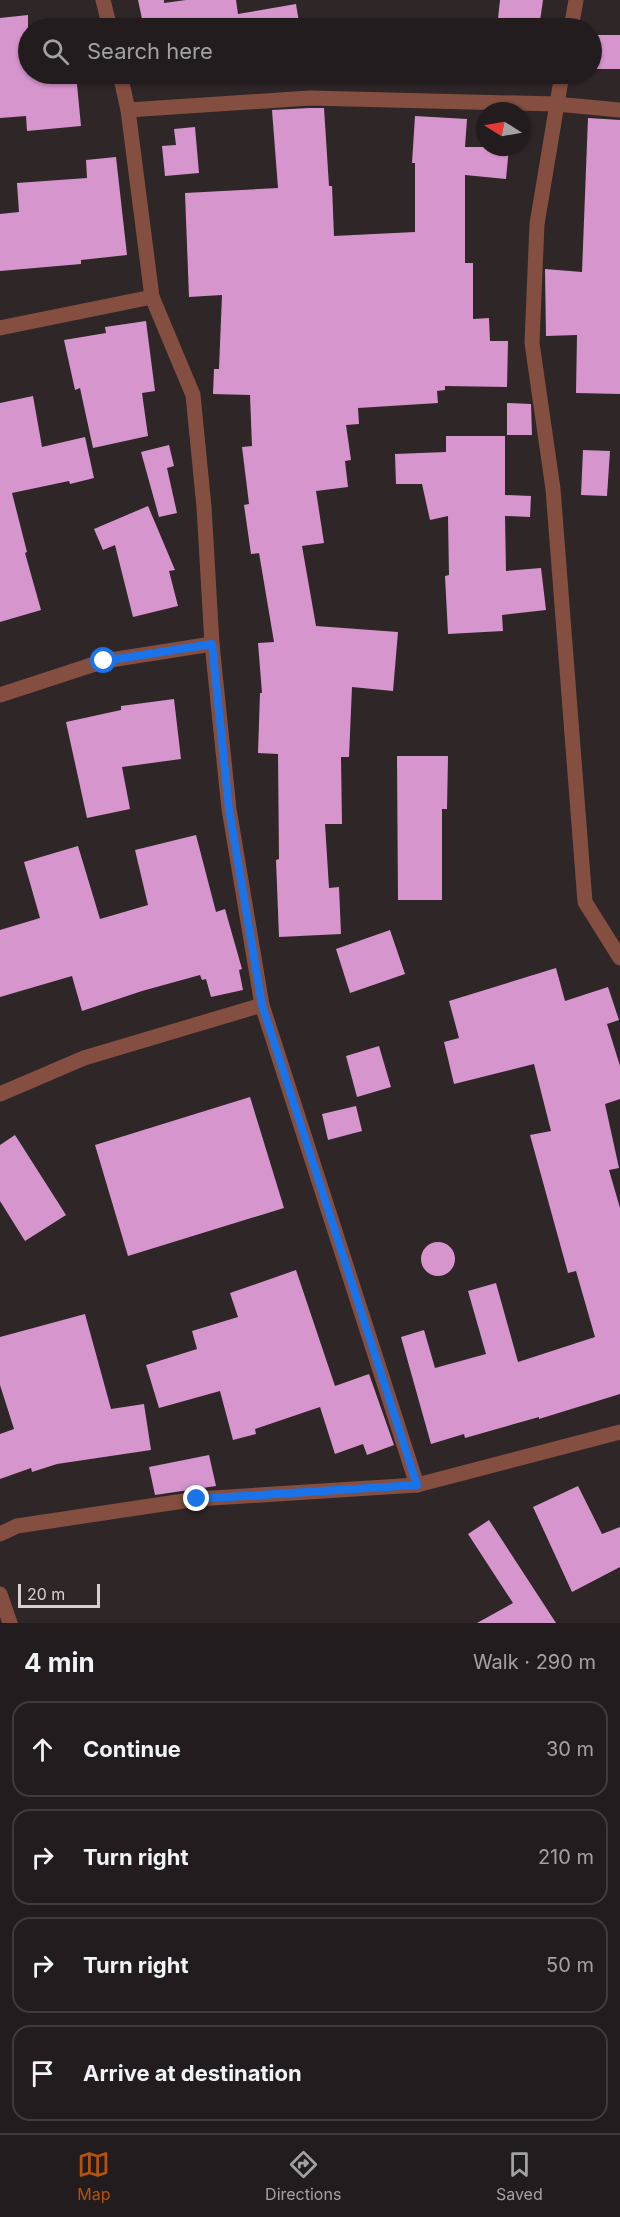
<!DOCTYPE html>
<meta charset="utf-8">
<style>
:root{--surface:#231c1e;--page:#2f292b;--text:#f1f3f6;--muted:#a3a1a4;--line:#403a3c;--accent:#b45309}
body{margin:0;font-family:Inter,sans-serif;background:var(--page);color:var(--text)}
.compass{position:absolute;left:476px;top:102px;width:54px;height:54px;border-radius:50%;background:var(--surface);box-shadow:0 2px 4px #0004;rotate:281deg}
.scale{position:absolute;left:18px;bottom:15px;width:82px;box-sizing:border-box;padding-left:6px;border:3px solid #d8d1d2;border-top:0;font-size:16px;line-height:21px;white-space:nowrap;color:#d8d1d2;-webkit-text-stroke:4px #2f2628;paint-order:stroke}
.stop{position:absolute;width:18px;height:18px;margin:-14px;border:4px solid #1a73e8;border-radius:50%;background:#fff}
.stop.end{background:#1a73e8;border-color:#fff;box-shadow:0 2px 6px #0008}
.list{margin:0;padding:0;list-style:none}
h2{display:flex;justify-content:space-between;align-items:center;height:78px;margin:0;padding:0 24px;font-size:26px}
h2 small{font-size:20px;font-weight:400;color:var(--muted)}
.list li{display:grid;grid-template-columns:39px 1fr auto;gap:18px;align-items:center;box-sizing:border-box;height:96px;margin:0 12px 12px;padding:0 12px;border:2px solid var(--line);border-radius:18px}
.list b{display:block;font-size:22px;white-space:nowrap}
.list em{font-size:20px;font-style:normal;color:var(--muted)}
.icon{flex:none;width:33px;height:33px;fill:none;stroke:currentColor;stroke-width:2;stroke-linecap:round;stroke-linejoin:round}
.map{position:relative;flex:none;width:620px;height:1623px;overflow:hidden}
.search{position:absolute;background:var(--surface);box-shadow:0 2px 4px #0004;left:18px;right:18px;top:18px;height:66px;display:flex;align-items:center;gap:15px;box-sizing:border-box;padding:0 21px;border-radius:33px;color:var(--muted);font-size:22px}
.sheet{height:510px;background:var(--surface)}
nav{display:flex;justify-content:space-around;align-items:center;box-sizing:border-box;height:84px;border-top:2px solid var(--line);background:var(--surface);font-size:16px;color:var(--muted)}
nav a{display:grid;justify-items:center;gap:3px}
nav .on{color:var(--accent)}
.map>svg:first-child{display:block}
</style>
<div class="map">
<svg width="620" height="1623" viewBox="0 0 620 1623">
<rect width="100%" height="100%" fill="#2f2628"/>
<g fill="#d795ce">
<path d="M138,0h26v3l22,-3h50l2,14 58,-10 4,24h-112l-1,-6 -43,6z"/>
<path d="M500,0h43l-4,28h-42z"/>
<path d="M28,15v59h48l5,52 -54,5 -1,-15 -26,2v-100z"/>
<rect x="591" y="35" width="29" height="34"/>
<path d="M310,108h14l5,78h3l2,50 81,-4v-69h-3l3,-47 52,3 -2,28h44l-3,32 -41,-4v88h8v56l16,-1 1,23h18l-1,46 -62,-1v4l-8,1 1,12 -80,5 1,16 -13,1 5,35 -6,1 3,26 -32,4 8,52 -22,3 14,80 82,6 -5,59 -41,-4 -3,70h-8l1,67h-17l4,64 10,-1 2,47 -62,3 -3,-77 3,-1 -1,-105 -20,-1 2,-60h2l-4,-50 16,-1 -15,-89 -8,1 -7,-49 5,-1 -7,-57 10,-1 -2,-51 -37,-1 1,-25h5l3,-74 -33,2 -4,-104 93,-5 -6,-78z"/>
<path d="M588,118l32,2v274l-44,-1 1,-58 -31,1 -1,-67 37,3z"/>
<path d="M195,127l4,46 -34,3 -3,-30 14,-1 -2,-16z"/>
<path d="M116,157l11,98 -46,5v4l-81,7v-57l19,-2 -2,-29 70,-5 -1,-18z"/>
<path d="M146,321l9,70 -13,2 6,43 -55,12 -13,-60 -5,2 -11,-50 42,-7 -1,-6z"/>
<path d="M33,396l9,51 43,-10 9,41 -24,6 -1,-3 -57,12 15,59 -2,1 16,57 -41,12v-219z"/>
<path d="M507,403l24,1 1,31h-25z"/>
<path d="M446,436h59v59l26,1 -1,21 -25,-1 1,55 35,-3 5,42 -44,5 1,16 -55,3 -3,-58 4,-1 -1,-59 -18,4 -8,-36h-26l-1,-30 51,-2z"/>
<path d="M169,445l5,21 -7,2 10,45 -18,4 -18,-65z"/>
<path d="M583,450l27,1 -3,45 -26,-1z"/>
<path d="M148,506l27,64 -6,1 9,35 -45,11 -18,-72 -12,5 -9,-21z"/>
<path d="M174,699l7,60 -59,8 8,42 -43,9 -21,-96 55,-12v-4z"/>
<path d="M397,756h51l-1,53h-5v91h-44z"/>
<path d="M196,835l20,77 9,-3 17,60 -3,1 4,20 -32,7 -5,-18 -4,1 -2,-5 -58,16 -60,20 -10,-35 -72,21v-67l40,-12 -16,-56 54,-16 22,73 48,-14 -13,-55z"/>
<path d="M390,930l15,44 -55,19 -14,-44z"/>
<path d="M556,968l9,33 43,-14 11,33 -12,4 13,42v33l-15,5 14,64 -10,2 11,38v186l-81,25v-2l-74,21 -1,-4 -33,10 -30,-107 23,-7 11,38 51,-14 -18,-63 28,-8 22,79 77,-25 -19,-66 -8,2 -38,-138 21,-4 -17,-67 -80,20 -10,-42 15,-4 -10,-37z"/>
<path d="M379,1046l12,41 -34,10 -11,-41z"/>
<path d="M250,1097l34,111 -156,48 -33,-111z"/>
<path d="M356,1106l6,25 -34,9 -6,-26z"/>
<path d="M15,1135l51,80 -41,26 -25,-40v-56z"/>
<circle cx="438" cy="1259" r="17"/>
<path d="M296,1270l39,116 34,-12 25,71 -27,10 -4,-11 -28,10 -15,-47 -65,22 1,5 -23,6 -13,-49 -61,17 -13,-43 51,-16 -5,-18 46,-14 -8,-24z"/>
<path d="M85,1314l26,95 33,-5 7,46 -94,14 -25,8 -1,-4 -31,11v-45l14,-5 -14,-44v-48z"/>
<path d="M209,1455l7,31 -61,9 -6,-28z"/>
<path d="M578,1486l24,48 18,-7v40l-48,25 -39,-85z"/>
<path d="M489,1520l67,103h-79l36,-20 -45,-69z"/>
</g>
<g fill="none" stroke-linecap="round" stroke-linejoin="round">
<g stroke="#844f40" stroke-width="15">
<path d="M103,0l7,28"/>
<path d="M571,28l5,-28"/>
<path d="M120,74l8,36 24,187 41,98 11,112 8,137 17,165 33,196 155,480"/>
<path d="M562,74l-25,150 -5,119 21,146 32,413 35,56"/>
<path d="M128,110l182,-12 246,6 64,6"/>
<path d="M0,328l152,-31"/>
<path d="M0,695l104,-34 108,-17"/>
<path d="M0,1094l84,-36 178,-53"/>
<path d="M0,1534l17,-8 180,-27 220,-14 203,-53"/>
<path d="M0,1594l10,29"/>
</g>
</g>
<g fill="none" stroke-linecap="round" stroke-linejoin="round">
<path stroke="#1a73e8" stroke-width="8" d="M104,661l108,-17 17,165 33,196 155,480 -220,14"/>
</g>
</svg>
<svg class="compass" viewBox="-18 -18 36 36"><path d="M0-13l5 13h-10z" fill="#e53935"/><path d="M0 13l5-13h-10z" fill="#a3a1a4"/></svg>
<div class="scale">20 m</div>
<div class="stop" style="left:104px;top:661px"></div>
<div class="stop end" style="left:197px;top:1499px"></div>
<div class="search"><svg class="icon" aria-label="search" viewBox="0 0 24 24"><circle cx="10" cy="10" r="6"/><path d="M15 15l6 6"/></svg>Search here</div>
</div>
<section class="sheet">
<h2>4 min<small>Walk · 290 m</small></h2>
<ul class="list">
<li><svg class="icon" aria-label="ahead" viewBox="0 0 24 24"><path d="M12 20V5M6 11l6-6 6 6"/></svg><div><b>Continue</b></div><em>30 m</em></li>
<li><svg class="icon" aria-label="right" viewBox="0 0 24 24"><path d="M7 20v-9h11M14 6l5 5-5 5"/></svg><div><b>Turn right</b></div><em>210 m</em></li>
<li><svg class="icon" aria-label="right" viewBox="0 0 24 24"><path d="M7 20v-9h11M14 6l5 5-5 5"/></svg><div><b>Turn right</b></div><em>50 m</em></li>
<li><svg class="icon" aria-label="arrive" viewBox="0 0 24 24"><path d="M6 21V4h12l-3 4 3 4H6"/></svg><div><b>Arrive at destination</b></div></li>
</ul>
</section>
<nav>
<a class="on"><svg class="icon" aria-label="map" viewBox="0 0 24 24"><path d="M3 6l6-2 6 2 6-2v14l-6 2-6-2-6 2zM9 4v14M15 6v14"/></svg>Map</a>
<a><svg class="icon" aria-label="directions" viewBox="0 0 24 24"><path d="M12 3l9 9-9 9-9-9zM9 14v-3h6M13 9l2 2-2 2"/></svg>Directions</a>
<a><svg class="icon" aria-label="saved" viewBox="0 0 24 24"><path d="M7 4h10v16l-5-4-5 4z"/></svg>Saved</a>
</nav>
